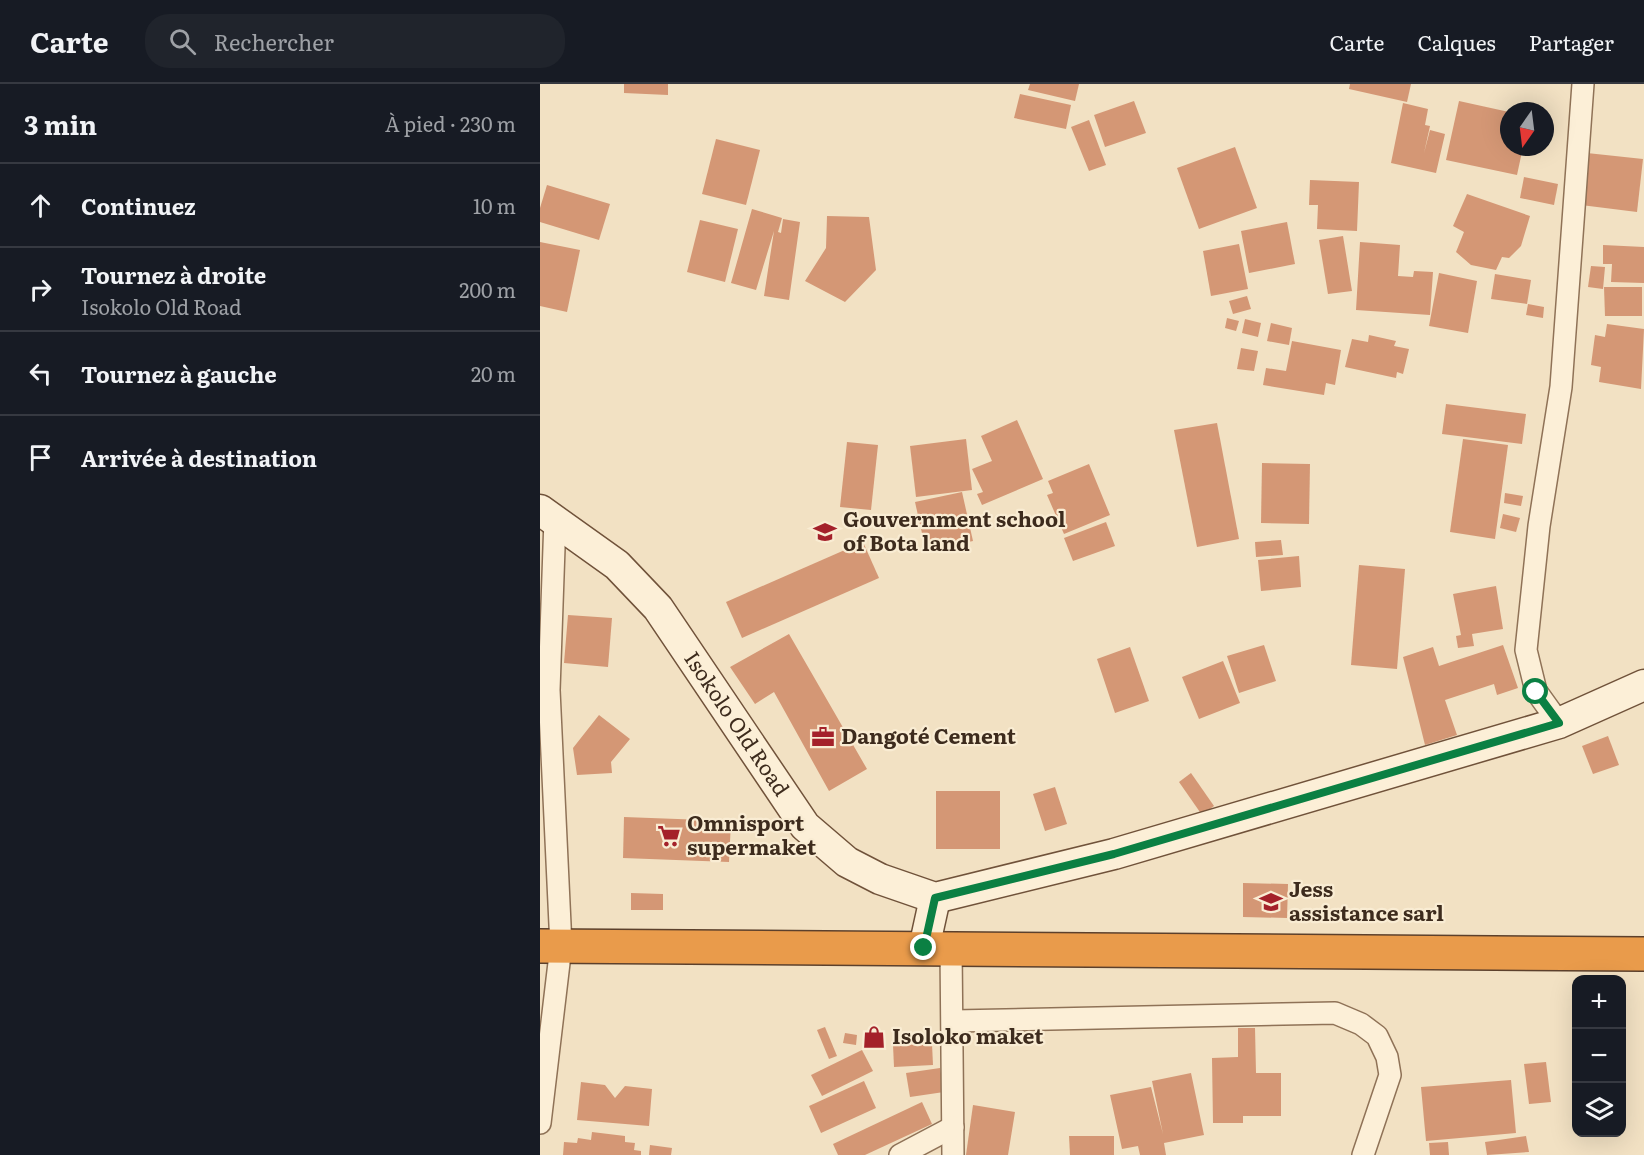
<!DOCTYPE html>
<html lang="fr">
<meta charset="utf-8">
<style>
:root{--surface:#171b24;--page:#20242c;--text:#f1f3f6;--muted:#9ea1a6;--line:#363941}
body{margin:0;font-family:Literata,serif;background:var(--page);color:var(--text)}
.controls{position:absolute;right:18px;bottom:18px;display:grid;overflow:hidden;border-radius:12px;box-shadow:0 6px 24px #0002}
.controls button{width:54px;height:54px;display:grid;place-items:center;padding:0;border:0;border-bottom:2px solid var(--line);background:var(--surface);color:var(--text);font:30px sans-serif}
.compass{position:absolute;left:960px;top:18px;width:54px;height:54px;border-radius:50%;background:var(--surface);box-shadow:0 6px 24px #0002;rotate:194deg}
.stop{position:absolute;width:18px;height:18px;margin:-14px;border:4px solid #0b8043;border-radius:50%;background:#fff}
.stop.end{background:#0b8043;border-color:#fff;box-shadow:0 2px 6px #0008}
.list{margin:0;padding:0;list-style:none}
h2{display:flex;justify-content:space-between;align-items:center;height:78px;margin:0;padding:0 24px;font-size:26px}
h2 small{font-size:20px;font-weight:400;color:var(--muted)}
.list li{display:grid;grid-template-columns:39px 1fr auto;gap:18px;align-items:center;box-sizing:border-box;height:84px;padding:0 24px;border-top:2px solid var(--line)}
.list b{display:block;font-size:22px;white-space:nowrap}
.list p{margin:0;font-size:20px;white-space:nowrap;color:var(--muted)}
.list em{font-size:20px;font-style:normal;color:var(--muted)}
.icon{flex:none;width:33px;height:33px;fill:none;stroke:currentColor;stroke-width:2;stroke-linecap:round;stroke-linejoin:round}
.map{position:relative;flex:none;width:1104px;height:1071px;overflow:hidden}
header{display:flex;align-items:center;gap:36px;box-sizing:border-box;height:84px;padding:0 30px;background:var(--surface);border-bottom:2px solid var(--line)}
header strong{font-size:28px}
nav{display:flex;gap:33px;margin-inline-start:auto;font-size:21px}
.search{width:420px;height:54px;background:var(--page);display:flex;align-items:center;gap:15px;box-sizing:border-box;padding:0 21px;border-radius:24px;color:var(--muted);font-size:22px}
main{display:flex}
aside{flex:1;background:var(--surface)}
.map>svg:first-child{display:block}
</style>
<header>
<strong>Carte</strong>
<div class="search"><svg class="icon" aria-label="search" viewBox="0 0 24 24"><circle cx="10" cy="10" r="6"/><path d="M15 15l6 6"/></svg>Rechercher</div>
<nav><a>Carte</a><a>Calques</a><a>Partager</a></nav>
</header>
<main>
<aside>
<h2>3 min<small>À pied · 230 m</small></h2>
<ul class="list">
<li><svg class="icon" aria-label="ahead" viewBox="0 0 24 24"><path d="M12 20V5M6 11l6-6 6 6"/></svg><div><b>Continuez</b></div><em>10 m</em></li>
<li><svg class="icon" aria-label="right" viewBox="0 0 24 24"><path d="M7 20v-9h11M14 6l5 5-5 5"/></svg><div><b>Tournez à droite</b><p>Isokolo Old Road</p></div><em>200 m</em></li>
<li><svg class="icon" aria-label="left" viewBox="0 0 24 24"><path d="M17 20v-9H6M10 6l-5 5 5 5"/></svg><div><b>Tournez à gauche</b></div><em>20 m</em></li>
<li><svg class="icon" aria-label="arrive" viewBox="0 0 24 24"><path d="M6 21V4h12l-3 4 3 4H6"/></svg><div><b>Arrivée à destination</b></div></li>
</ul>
</aside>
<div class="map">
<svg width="1104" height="1071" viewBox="0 0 1104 1071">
<rect width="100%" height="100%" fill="#f2e1c3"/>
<g fill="#d49775">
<path d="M84,0h44v11l-44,-2z"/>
<path d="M490,0h49l-4,17 -47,-11z"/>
<path d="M810,0h61l-4,18 -58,-13z"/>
<path d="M480,10l51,11 -5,24 -52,-11z"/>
<path d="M594,17l12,32 -41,14 -11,-32z"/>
<path d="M919,17l50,11v35h14l-6,28 -71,-15z"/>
<path d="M863,19l25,6 -3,16 5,1 -6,27 6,-23 15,4 -9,39 -45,-10z"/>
<path d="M549,36l17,45 -17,6 -18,-44z"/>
<path d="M176,55l44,11 -14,55 -44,-11z"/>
<path d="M695,63l22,61 -58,21 -22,-61z"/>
<path d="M1047,69l56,6 -6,53 -56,-7z"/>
<path d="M984,93l34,7 -4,21 -34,-7z"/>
<path d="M770,96l49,2 -2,49 -40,-2 1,-24h-9z"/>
<path d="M7,101l63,19 -11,36 -59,-18v-14z"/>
<path d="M927,110l63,22 -9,30 -12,12 -7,-1 -6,13 -25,-5 -15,-13 8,-20 -11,-6z"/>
<path d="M212,125l30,9 -4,14 3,1 2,-14 17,3 -11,78 -25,-4 10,-65 -18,59 -25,-7z"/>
<path d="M287,132l42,1 7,53 -31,32 -40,-21 21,-33z"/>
<path d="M160,136l38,9 -13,53 -38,-10z"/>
<path d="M747,138l8,42 -46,9 -8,-42z"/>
<path d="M803,152l9,55 -24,3 -9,-54z"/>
<path d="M0,158l40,8 -13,62 -27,-6z"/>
<path d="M820,158l40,3 -2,31 15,1 1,-6 19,1 -3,43 -74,-5z"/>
<path d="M699,160l9,45 -37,7 -8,-45z"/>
<path d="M1063,161l41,2v36l-33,-1 1,-18h-9z"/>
<path d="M1051,182l14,1 -2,22 -15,-2z"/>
<path d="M899,189l38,8 -9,52 -39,-7z"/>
<path d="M955,190l36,6 -4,24 -36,-5z"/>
<path d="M1064,203h38v29h-37z"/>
<path d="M707,212l4,13 -18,5 -4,-13z"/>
<path d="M988,220l16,3 -1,11 -17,-3z"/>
<path d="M687,234l12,3 -3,10 -11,-3z"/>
<path d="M705,235l16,4 -3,14 -16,-4z"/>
<path d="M731,239l21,5 -3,17 -22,-4z"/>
<path d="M1067,240l37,5 -3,60 -42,-7 2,-15 -10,-2 4,-30 10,2z"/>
<path d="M829,251l27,6 -2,5 15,3 -6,25 -6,-2 -1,6 -51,-11 7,-28 16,3z"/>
<path d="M752,257l49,9 -6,35 -9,-2 -2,12 -61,-10 3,-17 20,3z"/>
<path d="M701,264l17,3 -4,20 -17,-2z"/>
<path d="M906,320l80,10 -4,30 -80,-10z"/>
<path d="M477,336l26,59 -61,26 -5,-11 6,-2 -11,-23 20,-8 -11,-25z"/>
<path d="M677,339l22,116 -42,8 -23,-117z"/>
<path d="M426,355l6,51 -56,7 -6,-51z"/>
<path d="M923,355l45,6 -13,94 -45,-7z"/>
<path d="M307,358l31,3 -7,65 -31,-3z"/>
<path d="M722,379l48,1 -1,60 -48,-1z"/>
<path d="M549,380l21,51 -46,19 -17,-39 6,-2 -5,-12z"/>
<path d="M422,408l11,49 -47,10 -11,-49z"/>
<path d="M965,409l18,3 -2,10 -17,-3z"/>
<path d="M963,430l17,4 -4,14 -16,-4z"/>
<path d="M566,438l9,24 -42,15 -9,-23z"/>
<path d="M741,456l2,15 -27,2 -1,-15z"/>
<path d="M323,458l16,36 -137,60 -16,-36z"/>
<path d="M759,472l2,31 -40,4 -3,-31z"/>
<path d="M819,481l46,4 -8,100 -46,-4z"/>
<path d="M956,502l7,43 -31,5 2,12 -16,2 -2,-12 5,-1 -8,-41z"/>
<path d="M28,531l44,3 -4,49 -44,-4z"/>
<path d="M249,550l78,135 -38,22 -55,-99 -19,12 -25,-37z"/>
<path d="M724,561l12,36 -37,12 -12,-37z"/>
<path d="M963,561l15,43 -21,7 -3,-11 -49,16 12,35 -32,10 -22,-88 30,-10 6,19z"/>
<path d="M590,563l19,54 -34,12 -18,-54z"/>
<path d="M683,577l17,42 -41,16 -17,-42z"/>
<path d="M59,631l31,24 -19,23 1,11 -35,2 -4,-27z"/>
<path d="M1068,652l11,29 -26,9 -11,-28z"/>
<path d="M651,689l23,33 -12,9 -23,-33z"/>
<path d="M515,703l12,37 -22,7 -12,-37z"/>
<rect x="396" y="707" width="64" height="58"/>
<path d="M84,733l107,4 -2,41 -106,-4z"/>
<path d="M703,799l45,1 -1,34 -44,-1z"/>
<path d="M91,809l32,1v16h-32z"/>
<path d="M285,943l12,29 -8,3 -12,-29z"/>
<path d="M698,944h17l1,45h25v43h-38v7h-30l-1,-65 26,-1z"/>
<path d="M305,949l12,2 -1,10 -13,-2z"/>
<path d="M392,960l1,21 -39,2 -1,-22z"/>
<path d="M322,966l11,21 -51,25 -11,-21z"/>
<path d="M1006,978l5,40 -22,2 -5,-40z"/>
<path d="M400,984l4,24 -34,5 -4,-24z"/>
<path d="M651,989l13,62 -40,8 2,12h-26l-2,-9 -16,3 -12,-54 41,-8 12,47 -11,-53z"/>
<path d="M971,996l5,53 -90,8 -5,-54z"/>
<path d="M324,997l12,27 -55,25 -12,-27z"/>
<path d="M41,998l24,3 10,13 10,-12 27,3 -3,37 -72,-6z"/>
<path d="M382,1018l10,22 -67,31h-27l-5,-11z"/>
<path d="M433,1021l42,7 -7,43h-42z"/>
<path d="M52,1048l33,4v6l10,1 -1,7 7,1v4h-78l1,-13 13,1 1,-5 13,2z"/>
<path d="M529,1052h45v19h-44z"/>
<path d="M986,1052l3,16 -42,3 -2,-13z"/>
<path d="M908,1058l1,13h-19l-1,-12z"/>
<path d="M110,1061l22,3 -1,7h-22z"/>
</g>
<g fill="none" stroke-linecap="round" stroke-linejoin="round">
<g stroke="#8f7257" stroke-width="24">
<g id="street">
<path d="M1019,639l-23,-32 -10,-41 13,-124 22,-139 22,-303"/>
<path d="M411,864l2,207"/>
<path d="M414,937l381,-8 26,11 16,12 10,21 3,18 -27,80"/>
<path d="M0,1039l21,-177 -12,-256 6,-171"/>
<path d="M360,1071l53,-28"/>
</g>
</g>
<g stroke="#70523a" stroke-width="33">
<g id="secondary">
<path id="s1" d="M0,426l77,55 41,43 147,218 42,36 33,17 55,19 179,-44 445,-131 85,-38"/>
<path d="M384,864l11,-50"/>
</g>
</g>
<g stroke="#5c402c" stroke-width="36">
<path id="highway" d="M0,862l1104,8"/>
</g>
<use href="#street" stroke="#fcefd7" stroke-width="21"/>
<use href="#secondary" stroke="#fcefd7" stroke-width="30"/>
<use href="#highway" stroke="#e99b4b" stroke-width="33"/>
</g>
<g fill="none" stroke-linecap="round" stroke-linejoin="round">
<path stroke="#0b8043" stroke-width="8" d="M384,864l11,-50 179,-44 445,-131 -23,-31"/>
</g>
<defs>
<g id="school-bare" transform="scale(1.8)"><path d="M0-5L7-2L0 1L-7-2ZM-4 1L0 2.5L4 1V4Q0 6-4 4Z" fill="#a4212a" stroke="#f9ecd3" stroke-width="2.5" paint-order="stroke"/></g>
<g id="office-bare" transform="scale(1.8)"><path d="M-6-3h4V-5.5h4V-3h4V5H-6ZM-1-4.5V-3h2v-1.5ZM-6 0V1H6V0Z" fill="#a4212a" stroke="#f9ecd3" stroke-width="2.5" paint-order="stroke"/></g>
<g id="supermarket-bare" transform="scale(1.8)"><path d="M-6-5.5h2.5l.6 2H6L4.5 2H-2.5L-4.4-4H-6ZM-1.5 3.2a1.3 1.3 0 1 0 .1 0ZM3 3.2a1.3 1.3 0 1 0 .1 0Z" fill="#a4212a" stroke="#f9ecd3" stroke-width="2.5" paint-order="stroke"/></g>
<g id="university-bare" transform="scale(1.8)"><path d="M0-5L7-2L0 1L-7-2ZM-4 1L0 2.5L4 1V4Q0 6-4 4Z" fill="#a4212a" stroke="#f9ecd3" stroke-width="2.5" paint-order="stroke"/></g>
<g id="shop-bare" transform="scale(1.8)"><path d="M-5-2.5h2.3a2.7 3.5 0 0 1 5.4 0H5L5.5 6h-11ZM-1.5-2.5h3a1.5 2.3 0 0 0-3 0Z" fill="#a4212a" stroke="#f9ecd3" stroke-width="2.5" paint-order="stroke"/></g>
</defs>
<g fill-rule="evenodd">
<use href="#school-bare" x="285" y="448"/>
<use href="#office-bare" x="283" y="653"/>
<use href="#supermarket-bare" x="129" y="752"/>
<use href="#university-bare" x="731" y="818"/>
<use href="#shop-bare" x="334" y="953"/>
</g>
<g text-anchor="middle" stroke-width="4.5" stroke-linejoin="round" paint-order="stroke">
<g font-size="21" font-weight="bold" fill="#3d2b1d" stroke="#f9ecd3" text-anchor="start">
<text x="303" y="443">Gouvernment school<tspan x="303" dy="24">of Bota land</tspan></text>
<text x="301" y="660">Dangoté Cement</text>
<text x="147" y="747">Omnisport<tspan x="147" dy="24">supermaket</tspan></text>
<text x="749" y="813">Jess<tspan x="749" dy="24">assistance sarl</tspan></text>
<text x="352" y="960">Isoloko maket</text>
</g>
<g font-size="21" fill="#3d2b1d" stroke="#f9ecd3">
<text dy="7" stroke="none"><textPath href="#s1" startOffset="294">Isokolo Old Road</textPath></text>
</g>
</g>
</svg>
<div class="controls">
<button>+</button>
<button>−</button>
<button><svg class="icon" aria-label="layers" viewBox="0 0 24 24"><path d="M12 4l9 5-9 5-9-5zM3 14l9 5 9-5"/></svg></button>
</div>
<svg class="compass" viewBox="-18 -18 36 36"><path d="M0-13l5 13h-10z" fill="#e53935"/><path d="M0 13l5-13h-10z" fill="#9ea1a6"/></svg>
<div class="stop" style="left:996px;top:608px"></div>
<div class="stop end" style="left:384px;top:864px"></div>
</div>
</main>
